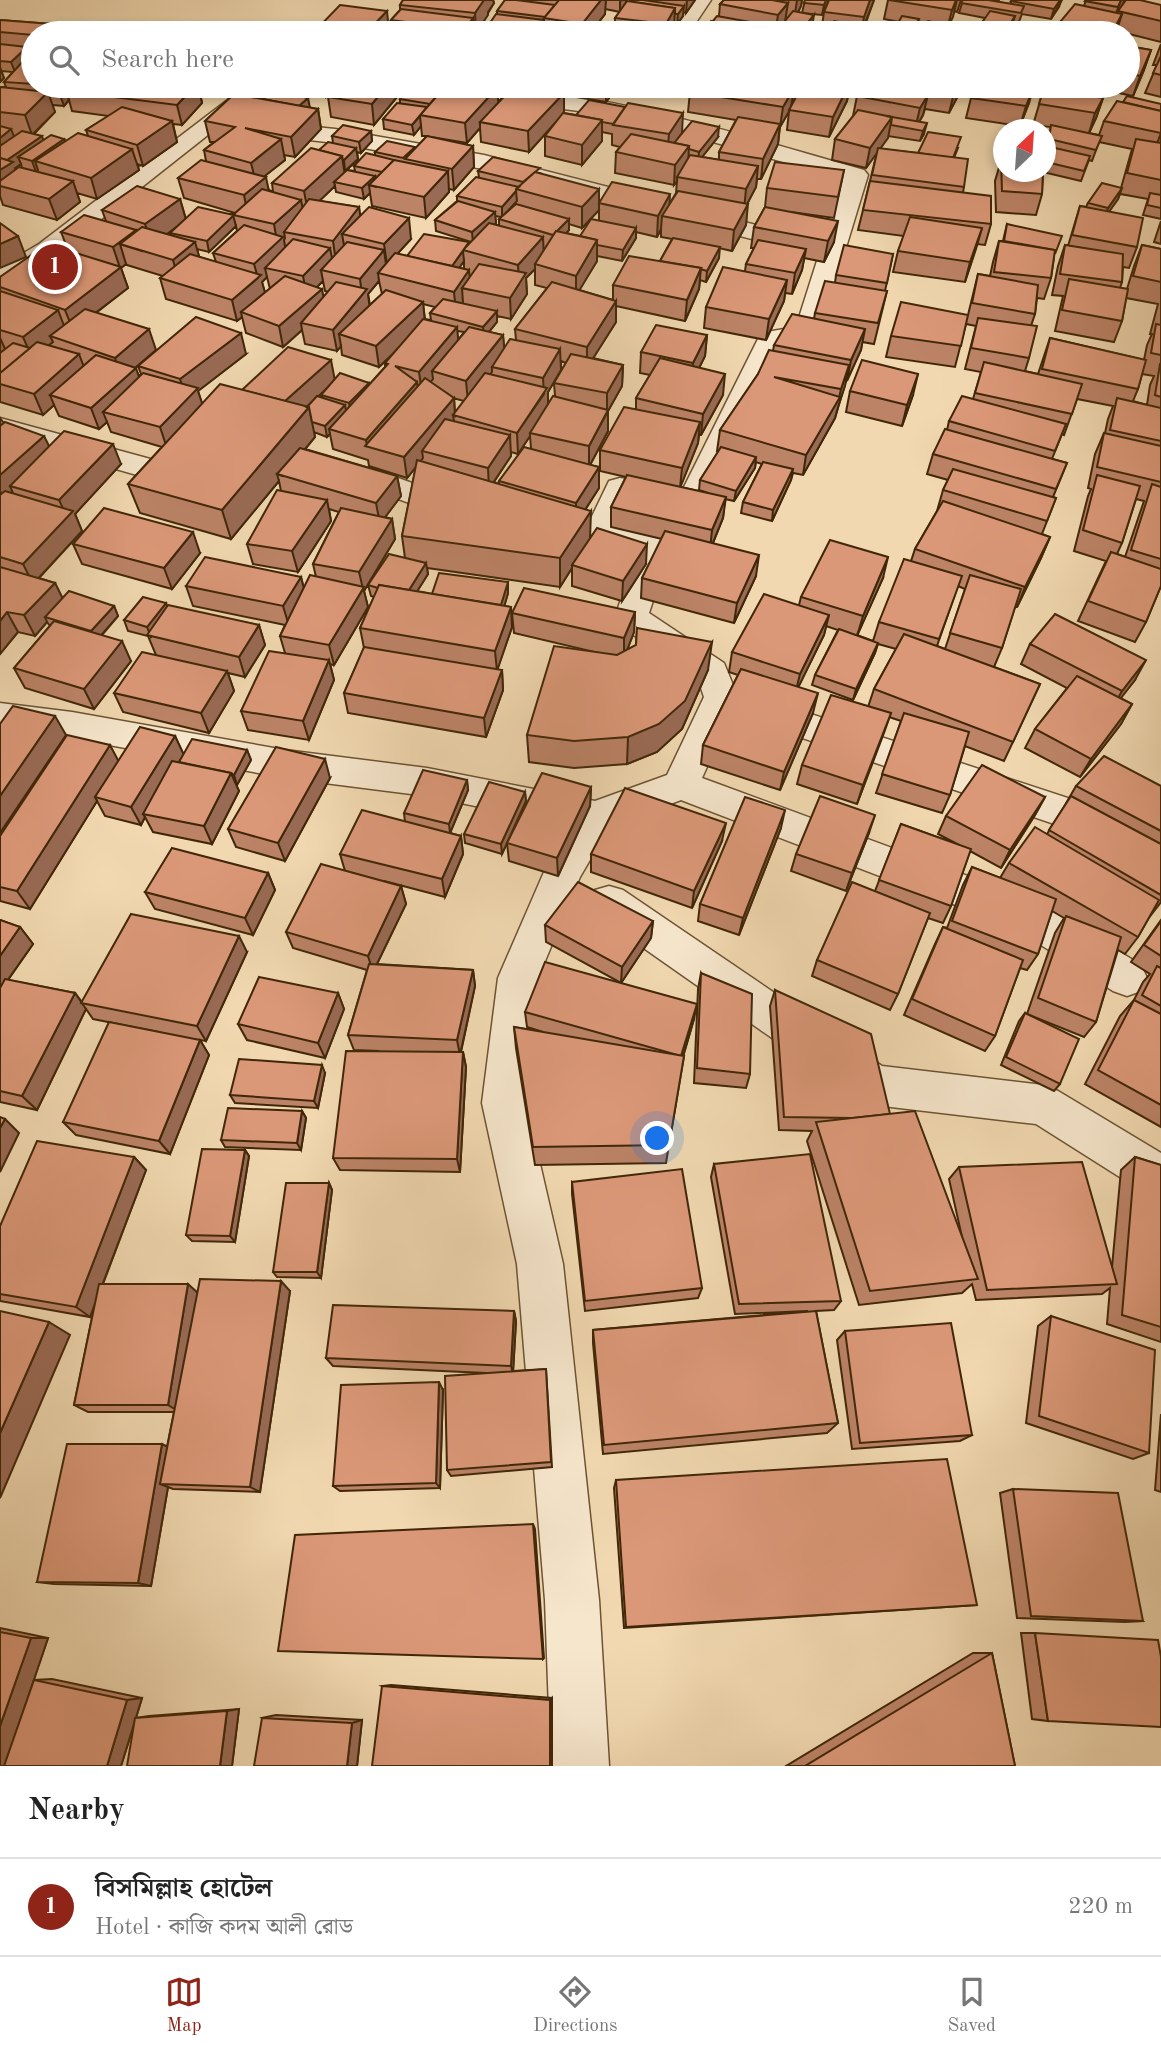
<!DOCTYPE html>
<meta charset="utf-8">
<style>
:root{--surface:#fff;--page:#f2f2f2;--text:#222;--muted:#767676;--line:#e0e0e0;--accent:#8f2418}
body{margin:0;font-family:"Old Standard TT","Noto Serif Bengali",serif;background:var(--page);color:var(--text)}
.compass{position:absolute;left:993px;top:119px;width:63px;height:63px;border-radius:50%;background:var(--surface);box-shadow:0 4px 10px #0003;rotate:25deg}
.you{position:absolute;left:658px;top:1139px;width:24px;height:24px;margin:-18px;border:5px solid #fff;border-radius:50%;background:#1a73e8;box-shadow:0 0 0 10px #1a73e833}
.badge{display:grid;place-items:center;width:46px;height:46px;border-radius:50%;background:var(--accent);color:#fff;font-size:23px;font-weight:700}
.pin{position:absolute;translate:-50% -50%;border:4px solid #fff;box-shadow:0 2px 7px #0006}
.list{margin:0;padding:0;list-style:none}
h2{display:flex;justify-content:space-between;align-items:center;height:91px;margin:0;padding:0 28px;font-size:30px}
h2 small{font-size:23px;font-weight:400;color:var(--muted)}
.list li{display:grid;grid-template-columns:46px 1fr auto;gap:21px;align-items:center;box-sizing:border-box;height:98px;padding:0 28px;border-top:2px solid var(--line)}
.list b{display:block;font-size:26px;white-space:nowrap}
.list p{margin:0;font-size:23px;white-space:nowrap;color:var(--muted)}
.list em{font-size:23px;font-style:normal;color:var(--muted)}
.icon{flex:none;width:38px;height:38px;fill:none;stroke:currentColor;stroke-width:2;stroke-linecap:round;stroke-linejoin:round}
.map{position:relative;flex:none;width:1161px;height:1766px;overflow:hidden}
.search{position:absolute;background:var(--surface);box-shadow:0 4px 10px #0003;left:21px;right:21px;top:21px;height:77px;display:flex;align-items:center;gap:18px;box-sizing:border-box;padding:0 24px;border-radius:38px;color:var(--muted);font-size:26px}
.sheet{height:189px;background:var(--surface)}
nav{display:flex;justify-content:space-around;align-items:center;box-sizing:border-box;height:98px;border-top:2px solid var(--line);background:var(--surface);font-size:19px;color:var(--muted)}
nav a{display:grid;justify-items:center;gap:4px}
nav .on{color:var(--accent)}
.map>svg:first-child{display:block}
</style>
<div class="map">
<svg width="1161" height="1766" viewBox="0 0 1161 1766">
<rect width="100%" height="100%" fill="#f1d8b0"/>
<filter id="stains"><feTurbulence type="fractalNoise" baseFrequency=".00286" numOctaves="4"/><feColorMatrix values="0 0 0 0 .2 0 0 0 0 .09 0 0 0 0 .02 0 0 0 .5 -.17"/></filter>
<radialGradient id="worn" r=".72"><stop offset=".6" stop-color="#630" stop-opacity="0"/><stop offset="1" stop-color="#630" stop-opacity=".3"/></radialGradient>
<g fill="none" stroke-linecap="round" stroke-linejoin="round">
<g stroke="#6d5333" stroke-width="3">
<g id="minor">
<path d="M691,0h20l-22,33h-20z"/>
<path d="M246,86h24l-213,168 -48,29 -9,3v-19l39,-23z"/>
<path d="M422,86c151,-7 299,44 442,84l4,5 -48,158 -3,6 -36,6 -78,163 -11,3 -62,-11 -13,29 48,11 5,8 -21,65 75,50 14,34 -36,81 339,125 100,62 6,13 -6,13 -14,5 -14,-5 -100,-64 -332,-127 -72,27 -29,50 -42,101 -12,125 37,161 36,336 10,166h-58l-6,-166 -28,-336 -35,-161 16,-125 46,-106 27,-46 -144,-30 -142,-18 -213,-40 -72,-9v-26l72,9 213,38 142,18 168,33 72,-26 37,-78 -6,-18 -79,-54 -4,-8 21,-63 -48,-12 -5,-7 26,-54 11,-3 63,11 78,-156 35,-6 47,-148 -218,-62 -192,-25 -8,-1z"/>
<path d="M266,122l69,7 149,26 330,85 4,5 -4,5 -9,3 -322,-84 -148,-26 -77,-9 -3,-5 3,-5z"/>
<path d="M0,418l176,48 4,7 -4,7 -11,3 -165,-47z"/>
<path d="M376,470l94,34 4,7 -4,7 -11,3 -94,-34 -4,-7 4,-7z"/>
<path d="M759,697l333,109 69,39v35l-13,-5 -82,-47 -319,-109 -5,-9 5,-9z"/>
<path d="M609,886l14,4 259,176 161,19 15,6 103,62v47l-16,-7 -109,-69 -162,-19 -15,-6 -264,-185 -5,-12 5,-12z"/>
</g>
</g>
<use href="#minor" fill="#f6e6cc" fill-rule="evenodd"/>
</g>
<g fill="#bc8367" stroke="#412709" stroke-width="2" fill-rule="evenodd">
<path d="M403,0h90l1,3 -11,19 7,1 7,-9v-3l8,-11h121v3l4,-1v-2h65l-9,13 -3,-1v4l-6,8h-3v3l-4,6h-357l76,-8 2,-2v-3l9,-10v-5zM605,9l15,3 -5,6v15l-22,-3 12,-16z"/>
<path d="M724,0h78l-1,6 -3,6 14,14 -4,5 -25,-2 1,-5 -7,9 -65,-11 7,-6 1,-12z"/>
<path d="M805,0h69l-10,28 -39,4h-4l3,-20 3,-6 -5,9 -20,-2z"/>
<path d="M888,0h73l-4,12 -3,-1 -5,15h-25l-7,-1 -3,8h-22l7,-11 -15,-3z"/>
<path d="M963,0h36l-1,2 12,2 2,-4 49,1 -2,6 -8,12 -29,-5 -4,10 -5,-1 -1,1 37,7 -1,2h-72l1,-3 8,-12 -26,-5z"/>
<path d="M1086,0h39l-3,5h39v37l-44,-11 -1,2h-63l2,-5 29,-22z"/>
<path d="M0,20l65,5 3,8h-35v21h-3l1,3 -4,3 6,1v25h217l-9,9 77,14 3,20 -26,28 -11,-2 1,5 -21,16 5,14 4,2 -1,-9 47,-33 14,-7 -1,-7 39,-5 1,10 -11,12 -4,-1 1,7 -11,11 8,1 -1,-5 21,-10v-4l40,-3 12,-13h-5l-1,-10 -7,9 -30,-6 -1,-10 17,-16v-4l42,-12v3l56,12 16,-16h36l-3,4 4,1v-5h67l-12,16 -42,-7v18l118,20 -4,5 40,-1 -16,20 17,3v-8l17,-32 -48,-8 2,-20 4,-6h165l-4,5 -6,-1 -2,11 -18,36 -42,-7 2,-19 -9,16 -2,17 -17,35h-4l-1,8 -9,17 -1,21 -14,26 -13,-3v10l-13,24 -6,-2 -1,9 -14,32 -69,-15v16l-23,36 30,7 -1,21 -14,25v20l-18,34 9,2v21l-14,22 6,28 55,26 -24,37 -50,-15v-18l-12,19 -133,-19 1,6 -11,17 15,3 76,-12v11l-4,13 7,1 1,20 -15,43h5l1,20 -17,47 -138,-24 -4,-20 20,-45 -4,-20 14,-31 -3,-1 -3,-11 37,-27 -3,-22 14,-69 -9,11 -38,-12 -1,-6 -35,-11 -3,-15 -3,3 -13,-5 1,5 -10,12 92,27 4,20 -16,21 7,2 3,20 -31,52 4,16 -34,58 -4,-1 4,16 -25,60 -61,-10 -7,-19 44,-58 -5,-17 5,-11 -92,-19 -7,-20 115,-9 3,12 12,-12 -3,-13 26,-52 -10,-3 2,12 -33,51 -45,-8 -6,-20 34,-53 -2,-10 -48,58 -91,-26 -12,-29 34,-37 -51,-15 -4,-10 -8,7 -40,-13 -5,-11 -11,10 -43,-13v-125l68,-27 -7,-18 45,-11 -4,-11 78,-11 6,20 47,-5 2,-1 -51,-15 -6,-20 28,-17 -2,-11 10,-8h-4l-5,-21 26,-24 -31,-5 2,11 -20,22 -9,-1 4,18 -34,24 -6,-2 2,6 -42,29 -20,-6 3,9 -23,18 -54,-15 -3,-9v-109h6l-2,-5 9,-10 -12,-1 3,7 -4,4zM69,100l3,11 37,5 -23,14 2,6 -23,5 -1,-2 -21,1 -9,-6 21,-22 -3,-7 12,1zM554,124l-9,12v20l37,9 20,-24v-9l10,2v11l8,2 -4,5 -1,21 59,12 3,-4 -1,12 -6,10h-71v18l-19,15 -14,-3 3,-3v-6l13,4 17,-18 -59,-37 -62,-2 1,6 -22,19v5l-22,19 1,11 35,11 -2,2 -62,12 -10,-2 14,-15 -51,-23 -1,-9 -40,-6 16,-15 1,6 28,7 6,-6 2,13 54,12 23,-26v-3l5,1 20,-23 -1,-21 -42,-9 36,6 13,-15 1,14 48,10zM21,164l1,4 -6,1 -1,-1zM495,216l6,1 -2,2v7l-5,-2 2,-1zM179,225l-9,8 1,2 -4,-1zM236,226l1,5 -24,22 3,9 -17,-5 -2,-8 12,3zM661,229v8l11,2 -12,22 -47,24v15l-34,-10 18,-29v-5l25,5 14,-23v-6l21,5zM464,261v8l-5,-1zM126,264l1,1 36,11 -3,2 6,21 71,22 5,-4 4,16 37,14 19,-17 3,14 32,7 4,-5 1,9 37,12 10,-9 -4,5v4l-16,18v-2l-34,-3 -93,10 -40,14 -4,-13 48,-37 -108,12 3,8 -2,2 -4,-8 21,-18 -60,-37 32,-25 -7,-20zM535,269v16l12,3 -32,41 1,11 -12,8 -1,-13 -14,-3 8,-10v-6l14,3 16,-25 -1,-16zM267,277l3,12 -5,4 -3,-11zM323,281l2,10 3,1 -4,5 -7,-10zM379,281l3,13 -12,11 -2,-11zM423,304l12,3 -5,6 1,7 -6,-1zM457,331l7,1 -6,8zM561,361l5,2 -12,20 1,13 -7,9v-13l13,-22zM331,384l-10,11 1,2 -4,-1zM453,398l11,3 -9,12 -1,-15zM530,436l1,12 -32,33v3l-5,-2 17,-26v-4l7,2z"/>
<path d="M1161,44v53l-16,-4 12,-28h-4z"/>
<path d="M1128,46l23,4 -7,20 -11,26 -37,-8 -2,8 9,2 -7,20 -7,15 10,2 5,-14 19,-19 38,2v115l-18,-4 5,-16 -28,-5 -2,5 -9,12 28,36 -8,21 -6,-1 -1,15 -2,6 7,1 7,-23 8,-21 19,4v337l-15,36 -11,20 -57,-21 28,-60 -32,-10 14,-55 3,-7 -3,-1 7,-34 9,-21h1l3,-14 5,-13 -36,-7 -13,36 -2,-1 -10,25 15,4 -14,34 3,1 -14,36 8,3 -9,21 -24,49h-2l-13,41 -8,19 46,17 -36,77 -39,-15 -15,49 -8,18 -66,-20 25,-72 -12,-4 -32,87 -60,-20 5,-19 66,-58 6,-18 22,-40 -18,-5 -3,9 -22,47 -41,-15 3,-10 23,-45 -12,-4 -2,9 -26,52 15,26 -33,77 -79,-26 2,-19 35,-70 -9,-3 3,-20 67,-47 2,-8 82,-19 -26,57 16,6 6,-19 32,-61 4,-12 22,-38 6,-21 5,-10 -21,-6 6,-20 14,-24 2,-9 24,-22 8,-27 -16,-3 11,-43 -10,-2 -11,43 -69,-10 5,-21 77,-21 10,-41 12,2 3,-14 6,-21h4l4,-17 47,33 -3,21 -7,21 -7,-1 -2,16 -4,12 -2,32 -4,13 13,3 12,-36 94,22 3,-15 5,-11h-2l8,-30 -32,-6 -4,23 -8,21 -59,-11 8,-35 -11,-1 6,-29 7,-21 3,1 12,-40 6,1 2,-4 33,-15 11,-39 -33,-7 -7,19 -3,-1 -8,21 -38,-9 -1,22 -6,21 -40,-3 -1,-31 6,-20 3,11h42v-26v1l5,-20 -18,-2 11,-37 3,1 1,-3h80zM1142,374l12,2 -4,9 -3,20 -14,-4 5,-12zM1136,499l8,2 -19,56 -8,-3 5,-11zM958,586l7,3 -20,60 -8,-3z"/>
<path d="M277,86h58l-9,11 -48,-7z"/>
<path d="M337,86h69l-32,39 -43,-8 -3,-20z"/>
<path d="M864,86h37l-2,3 18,3 1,-6h45l-14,27 -24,-4 -2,6 -4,7 5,12 -4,7 -32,-5 -8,13 38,4 40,-5 -4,10 10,29 -1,5 28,32 -6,21 -8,-1 -12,38 -72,-10 5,-21 6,-15 -46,-6 5,-20 14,-58 -11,16 -34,-8 3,-21 18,-23 4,-20z"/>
<path d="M971,98l58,5 -9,23 -54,-8z"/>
<path d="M844,170l-10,48 -43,-6 43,30 -10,20 -20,-4 -2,12 -10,24 -7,-1 -1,8 -18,39 -62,-12 2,-21 39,-36 1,-7 8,-16h-3l3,-21 11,-20 2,-19z"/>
<path d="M1161,221v23l-7,-2z"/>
<path d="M893,254l-8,37h2l-13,53 -12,-2 -1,8 -15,31 -11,37 -32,57 -10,-2 -2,7 -19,41 -31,-8 2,-11 19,-38 -6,-2 -1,6 -21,33 -9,-2 -2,19 -10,25 43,33 -22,47 -93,-25 1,-20 20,-39 -51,-12v-20l15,-30 -26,-6v-21l36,-41v-11l14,-23 -10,-2 1,-21 66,-17 -2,21 -6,12 24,27 -22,40h-2l-1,8 -18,44 28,6 -9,-3 1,-10 19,-29h-2l3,-21 38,-56 15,-23 1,-6 40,-26 1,-6 20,-30 1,-8z"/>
<path d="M850,391l63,4 -11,31 -56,-14z"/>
<path d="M0,418l4,5 45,23 72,18 -46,50 7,17 -43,47 16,5 7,15 52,8 4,10 -16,19 29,26 -37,48 -69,-21 -11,-20 36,-42 -3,-4 -12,14 -17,-4 -18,22z"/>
<path d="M73,544l127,9 -28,36 -90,-25z"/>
<path d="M167,607l92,18 6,20 -20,32 -17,-4 6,18 -25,42 -86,-21 -9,-19 42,-38 -8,-19 -20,-5 -4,-11z"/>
<path d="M635,612l-1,20 -7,18 9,-5 1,-17 71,42 -26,59 -25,23 -30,12 -53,4 -45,-6 -2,-27 72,-82 -85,-20 -2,-20z"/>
<path d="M1030,644l105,36 -15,18 12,6 -11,20 -41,53 -55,-29 10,-19 32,-41 -46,-24z"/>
<path d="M175,736l8,18 64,-4 4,10 -14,25h-1l3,6 -27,53 -59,-12 -8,-15 -4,8 -36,-9 -8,-15 -67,108 -30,-8v-65l119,-75z"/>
<path d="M330,778l-45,83 -49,-14 -8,-18z"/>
<path d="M467,780l1,10 -18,43 11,3 2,18 -18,43 -61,-16 17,5 5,18 -29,60 96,6 2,16 -14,66h2l3,15 -6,105 -120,-2 -7,-12 45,-107 -24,-1 -6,-15 19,-65 -74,-22 -7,-16 59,-61 -5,-17 65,-32 -1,-9z"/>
<path d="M1076,786h85v116l-10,13v-1l-13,23 -13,17 -7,-4 -22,72 -12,15 -57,-23 28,-81 9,-15 -12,-7 -14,43 -11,16 -7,-2 -25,68 -10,15 -81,-36 31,-71 8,-17 4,1 16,-43 9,-18 28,11 9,-15 38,-29 18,-29z"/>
<path d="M591,787l-1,19 -32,70 -49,-15 -2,-18 -5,11 -37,-11 -1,-9 61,-42 1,9 -18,41z"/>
<path d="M1045,797l-10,18 -34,53 -31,-17 -19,55 -8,17 -15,-5 -30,76 -8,16 -78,-34 5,-16 58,-69 26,-67 58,21 -21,-11 8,-18z"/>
<path d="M781,828l-42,107 -41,-14 2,-17z"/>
<path d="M869,833l-23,58 -55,-20 5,-17z"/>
<path d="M722,841l-30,67 -101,-36v-18z"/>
<path d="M268,873l7,17 -22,45 -98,-26 -10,-17z"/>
<path d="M0,920l20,7 13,17 -25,36 67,13 7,9 165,-50 -41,89 -6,-1 9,15 -39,99 -94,-19 -13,-13 96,-90 -66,-13 -7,-10 -49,101 -37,-8z"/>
<path d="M1161,920v207l-76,-43 35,-68 14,-16 9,-18 7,-8 -19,-12z"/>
<path d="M653,921l-2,17 -30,45 -75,-41 -1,-17z"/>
<path d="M701,973l49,101 -4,14 -52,-5 4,-94z"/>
<path d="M775,990l115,124 72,123 -13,-58 10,-12 153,100 9,-97 14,-13 26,8v177l-54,-18 3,-36 -8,6 -126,6 -4,-16 -10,9 -103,12 -52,-164 5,-10 -33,-1 -9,-124z"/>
<path d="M338,993l6,16 -19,49 -78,-18 -9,-16z"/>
<path d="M525,1012l169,7 -11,37h1l-18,107 -131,2 -19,-117 -2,-21 29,5 -16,-5z"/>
<path d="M1025,1013l35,71 -6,7 -53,-26 18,-44z"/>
<path d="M325,1073l-7,35 -83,-5 -5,-8z"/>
<path d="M302,1111l4,7 -5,32 -76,-3 -4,-7z"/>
<path d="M245,1150l4,6 -14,86 -43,-1 -6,-6z"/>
<path d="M134,1157l12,13 -43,114 95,8 92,-1 -30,201 -87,-3 -5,-2 -17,99 -97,-2 -17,-2 130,-135 7,-35h-86l-14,-7 21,-102 -5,14 -90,-16v-75z"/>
<path d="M714,1164l127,137 -7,9 -18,1 22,112 -11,10 -224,21 -10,-111v-13l215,-19 -73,3 -24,-137z"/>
<path d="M572,1182l130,106 -4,10 -113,13 -13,-117z"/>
<path d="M329,1183l3,7 -11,88 -44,-1 -4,-5z"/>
<path d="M514,1311l2,10 -3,50 33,-2 6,98 -101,9 -4,-6 38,-97 -152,-7 -7,-8z"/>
<path d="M1051,1316l98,137 -16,6 -107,-36 12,-97z"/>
<path d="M845,1331l127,104 -12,6 -108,8 -15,-109z"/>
<path d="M443,1390l-3,98 -100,3 -7,-5z"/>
<path d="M1161,1414v78l-6,-2z"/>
<path d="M616,1480l361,125 -353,23 -10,-140z"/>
<path d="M1013,1489l130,132 -18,1 -108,-4 -17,-125z"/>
<path d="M0,1628l48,10 -34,99 20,-57 18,-1 90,19 -6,20 13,-2 90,-7 -7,57 -98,-41 -13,41h-121z"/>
<path d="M1021,1633h14l13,88 -16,-2z"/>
<path d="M973,1653h19l23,113h-229z"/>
<path d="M391,1685l161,13v68l-170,-80z"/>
<path d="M276,1715l86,5 -5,46 -95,-48z"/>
</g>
<g fill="#996a54" stroke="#412709" stroke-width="2">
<path d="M483,0h10l1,3 -6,9v3l-12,18 -1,-20z"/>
<path d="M601,0h5l-1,14 -15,19h-8v-9z"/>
<path d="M621,0h5v4l-6,8v-10z"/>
<path d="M687,0h8l-9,13z"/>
<path d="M797,0h5l-1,6 -7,14z"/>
<path d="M826,0h3l-7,15 2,-10z"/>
<path d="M870,0h4l-13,33 3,-16z"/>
<path d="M957,0l-4,17 -6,12 5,-19z"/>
<path d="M1060,0h2l-11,19 3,-10z"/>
<path d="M1121,0h4l-6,11h-1l-7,16z"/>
<path d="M788,3l-3,19h-1v2l-7,9h-5l4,-5 2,-13z"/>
<path d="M684,6l-1,10 -6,8 1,-10z"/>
<path d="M675,8l-1,19 -4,6h-5l1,-9z"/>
<path d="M387,11l2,20 -2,2h-21z"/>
<path d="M1122,14l-6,19h-4z"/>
<path d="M814,15l-2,11 -4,5 -1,2h-3l1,-7z"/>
<path d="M1015,16l-3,10 -5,7h-3z"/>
<path d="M473,18l1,15h-10v-3z"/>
<path d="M919,19l-3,10 -2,4h-4z"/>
<path d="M65,25l3,8h-10z"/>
<path d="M27,47l4,10 -16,15 -4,-10z"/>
<path d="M1151,50l-7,20 -11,26 7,-20z"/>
<path d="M0,67l4,11 -4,4z"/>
<path d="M57,86h24l-15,5 3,9 -5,6z"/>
<path d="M195,86h3l4,17 -20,22 -5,-20z"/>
<path d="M235,86h15l-13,12z"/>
<path d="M324,86h11l-9,11z"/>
<path d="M387,86h19l-32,39 -2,-21z"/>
<path d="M606,86h12l-12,16z"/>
<path d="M796,86h4v5l-6,12z"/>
<path d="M848,86h2l-3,15 -18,36 4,-20z"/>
<path d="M893,86h8l-12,17z"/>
<path d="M957,86h6l-14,27 5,-20z"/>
<path d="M1034,86l-5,17 -9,23 6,-20z"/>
<path d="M497,88l2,20 -19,14v6l-13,15 -2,-20z"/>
<path d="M794,88l-3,20 -11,19 3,-20z"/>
<path d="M48,92l7,20 -23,23 -7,-20z"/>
<path d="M564,93v20l-35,39 -1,-21z"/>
<path d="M928,95l-5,20 -8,14 5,-21z"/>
<path d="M308,98l2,10h-14z"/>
<path d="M1103,98l-7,20 -7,15 6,-20z"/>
<path d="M318,109l3,20 -26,28 -4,-20z"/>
<path d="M683,113l-1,20 -15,22 2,-21z"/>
<path d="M420,116l1,10 -7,9 -2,-10z"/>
<path d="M892,117l-4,21 -22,30 4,-20z"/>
<path d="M602,120v21l-20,24v-20z"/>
<path d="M172,121l5,21 -34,24 -6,-21z"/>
<path d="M927,123l-3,11 -4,7 3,-10z"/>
<path d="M780,124l-2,20 -17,35 2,-20z"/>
<path d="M719,127l-1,10 -20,25 1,-10z"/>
<path d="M11,129l4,10 -13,11 -2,-7v-5z"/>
<path d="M371,131l1,10 -11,12 -2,-11z"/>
<path d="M1161,133v9l-8,12z"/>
<path d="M42,136l3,10 -27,11 3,7 -6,4 6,14 -21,4v-16l6,-9z"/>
<path d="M64,139l4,11 -33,11 3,9 -2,2 -4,-11z"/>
<path d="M281,139l4,21 -29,23 -5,-20z"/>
<path d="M473,146l1,21 -20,23 -2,-21z"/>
<path d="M689,146l-1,20 -11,11v4l-3,4 1,-20z"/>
<path d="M356,148l2,11 -13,12 -1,-11z"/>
<path d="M132,149l7,21 -42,29 -6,-21z"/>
<path d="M342,156l3,20 -11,6 1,4 -27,26 -4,-21z"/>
<path d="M758,166l-2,21 -12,23 2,-21z"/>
<path d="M448,171l1,21 -23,26 -2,-21z"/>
<path d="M375,176l1,11 -7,-2 1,8 -6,6 -2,-11z"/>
<path d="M266,177l4,20 -22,19 -4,-21z"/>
<path d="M73,181l7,21 -23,18 -8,-21z"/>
<path d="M1122,188l-4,11 -14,20 4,-11z"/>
<path d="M599,189v21l-17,18v-21z"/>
<path d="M516,191l1,10 -15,16v-10z"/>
<path d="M670,194l-1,21 -7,1 -1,13 -4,8 1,-21z"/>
<path d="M180,199l6,21 -34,25 -7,-21z"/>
<path d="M301,200l4,20 -21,12 1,6 -1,2 3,18 -22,10 2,9 -5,5 4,14 -25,16 1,5 -5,4 -5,-21 26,-22 -4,-14 23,-22 -3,-18z"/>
<path d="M748,204l-2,21 -14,26 2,-21z"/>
<path d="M359,207l3,21 -20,6 3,17 -9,11 -3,-21z"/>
<path d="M495,212l1,11 -23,20 -1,-11z"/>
<path d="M233,215l3,11 -27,26 -2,-11z"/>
<path d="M409,218l2,21 -24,26 -3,-21z"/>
<path d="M569,219v11l-16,16v-11z"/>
<path d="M838,221l-4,21 -10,20 4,-21z"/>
<path d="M636,228v10l-14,23 1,-11z"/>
<path d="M982,228l-6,21 -11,33 5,-20z"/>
<path d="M136,230l6,21 -22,-7 6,20 -5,4 7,20 -55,42 -8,-20 55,-42 -7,-21z"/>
<path d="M18,236l8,21 -26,11v-24z"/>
<path d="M543,237l1,21 -9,6v5l-9,9 1,16 -16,25 -1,-21 9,-14 -1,-19z"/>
<path d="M597,240v21l-21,35v-20z"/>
<path d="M195,242l6,21 -22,18 -6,-21z"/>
<path d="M720,247l-1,11 -13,24 1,-11z"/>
<path d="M330,248l4,20 -13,2 2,11 -16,16 -4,-21z"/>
<path d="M806,249l-4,21 -10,24 3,-21z"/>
<path d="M384,250l3,21 -9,2 1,8 -11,13 2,16 -31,24 2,12 -4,5 -4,-21 29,-35 -2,-16z"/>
<path d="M463,251l1,10 -11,16 -1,-11z"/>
<path d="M701,268l-2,21 -14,32 2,-21z"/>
<path d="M469,270l2,20 -9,-2 1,15 -7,9 -2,-20z"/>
<path d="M787,280l-3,21 -18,39 3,-21z"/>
<path d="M322,289l4,21 -25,13 1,7 -19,17 -4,-21z"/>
<path d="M616,301v21l-29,46v-21z"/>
<path d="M423,302l2,21 -46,44 -3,-21z"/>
<path d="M58,310l8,21 -16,5 3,6 -18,14 -6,-5 -6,-14z"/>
<path d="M497,311v11l-13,16 -1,-11z"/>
<path d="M457,327l2,21 -27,23 1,8 -11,14 -3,-21z"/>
<path d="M149,329l7,21 -34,29 -7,-21z"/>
<path d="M865,329l-4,21 -14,31 4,-21z"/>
<path d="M241,333l5,21 -48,37 6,18 -37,39 -7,-21 27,-28 -7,-20z"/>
<path d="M503,335l2,21 -13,11v5l-24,30 -2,-21z"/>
<path d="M707,335l-2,21 -14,28 2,-21z"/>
<path d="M1,340l5,11 -6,5v-14z"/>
<path d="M560,349l1,21 -13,22v17l-18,24v3l-12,18 -1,-21 27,-39 -1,-16z"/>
<path d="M79,354l8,21 -37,20 4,10 -11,10 -9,-21z"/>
<path d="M331,360l4,21 -46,42 -5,-21z"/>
<path d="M623,365l-1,21 -14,25v20l-19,36v-21l18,-33v-20z"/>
<path d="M849,365l-4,21 -7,21 -3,11 -32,57 3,-20 33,-57 2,-9z"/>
<path d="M136,368l7,21 -40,23 4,10 -8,7 -8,-21z"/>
<path d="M725,374l-2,21 -22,40 2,-21z"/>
<path d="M918,374l-5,21 -11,31 5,-21z"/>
<path d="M417,382l3,21 -53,43 -1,-6z"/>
<path d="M369,383l2,11 -20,20 -2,-11z"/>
<path d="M454,398l1,18 -2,-1 1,6 -32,30 1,7 -16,20 -3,-21z"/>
<path d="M345,405l2,10 -18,14 1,5 -3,3 -2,-11z"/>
<path d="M309,407l6,30 -32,39 -6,-2 2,7 -48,58 -9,-29z"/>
<path d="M700,422l-2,21 -18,45 2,-20z"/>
<path d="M510,435l1,21 -22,33 -1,-21z"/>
<path d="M44,436l10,20 -44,30 3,7 -8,8 -5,-10v-16z"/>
<path d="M113,444l8,20 -46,50 7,17 -49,53 -10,-20 44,-47 -8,-17z"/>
<path d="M756,457l-1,11 -21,33 2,-10z"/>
<path d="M599,467v21l-23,36v-21z"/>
<path d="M793,469l-2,11 -19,41 1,-11z"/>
<path d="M397,476l4,20 -21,28 -4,-21z"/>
<path d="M726,497l-3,21 -13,32 2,-20z"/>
<path d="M327,500l4,21 -33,51 -6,-21z"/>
<path d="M591,511l-1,29 -18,25v3l-12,19v-29z"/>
<path d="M392,519l3,20 -31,52 4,16 -34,58 -5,-20 34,-56 -4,-17z"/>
<path d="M193,532l7,21 -28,36 -8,-21z"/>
<path d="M1050,537l-9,21 -24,49 8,-20z"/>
<path d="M647,544l-1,20 -24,37 1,-20z"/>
<path d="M759,555l-3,21 -22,47 3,-20z"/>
<path d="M888,557l-5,21 -26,58 6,-20z"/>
<path d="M426,563l2,11 -20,32 -2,-11z"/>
<path d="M301,577l5,20 -17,29 -6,-20z"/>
<path d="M508,582v11l-7,25 -1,-11z"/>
<path d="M55,583l10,20 -20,14 2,5 -12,14 -11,-21z"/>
<path d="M166,603l4,11 -19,23 -4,-10z"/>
<path d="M114,606l4,10 -22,25 -5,-10z"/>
<path d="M511,607l1,20 -15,44 -2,-20z"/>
<path d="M7,612l11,20 -18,22v-33z"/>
<path d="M635,612l-1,20 -10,26v-20z"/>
<path d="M829,615l-5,20 -29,59 5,-20z"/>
<path d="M259,625l6,20 -20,32 -6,-20z"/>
<path d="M122,641l9,20 -37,48 -10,-20z"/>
<path d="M712,642l-4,28 -26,59 -25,23 -30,12 1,-27z"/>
<path d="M878,643l-3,10 -22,47 3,-11z"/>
<path d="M329,660l5,20 -25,60 -6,-19z"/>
<path d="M1146,660l-11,20 -24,31 11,-20z"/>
<path d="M502,670l1,20 -17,47 -2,-19z"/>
<path d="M227,671l7,20 -25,42 -8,-20z"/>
<path d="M818,693l-5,20 -33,77 4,-18z"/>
<path d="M1132,704l-11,20 -41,53 11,-18z"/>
<path d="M891,713l-7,20 -27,71 6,-19z"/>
<path d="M55,716l11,19 -66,98v-37z"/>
<path d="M175,736l9,19 -41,59 2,3 -4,8 -10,-18z"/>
<path d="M110,745l10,19 -25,33 2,4 -67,108 -13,-18z"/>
<path d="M247,750l4,10 -14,25 -3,-10z"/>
<path d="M325,759l5,19 -45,83 -7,-18z"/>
<path d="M231,773l8,18 -27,53 -8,-18z"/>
<path d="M467,780l1,10 -18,43 -1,-9z"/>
<path d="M591,787l-1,19 -32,70 -1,-18z"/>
<path d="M525,792l1,9 -24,53 -1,-10z"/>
<path d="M1045,797l-10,18 -34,53 9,-18z"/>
<path d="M785,810l-4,18 -42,107 4,-17z"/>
<path d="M875,815l-6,18 -23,58 6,-18z"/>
<path d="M726,823l-4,18 -30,67 2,-17z"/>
<path d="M461,836l2,18 -18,43 -3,-18z"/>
<path d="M268,873l7,17 -22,45 -8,-17z"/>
<path d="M401,886l5,18 -33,68 -5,-16z"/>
<path d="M653,921l-2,17 -30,45 1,-16z"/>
<path d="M20,927l13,17 -33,47v-35z"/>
<path d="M239,936l8,16 -41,89 -9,-15z"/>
<path d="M473,970l2,16 -15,69 -3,-15z"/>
<path d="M75,993l11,16 -49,101 -15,-14z"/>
<path d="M338,993l6,16 -19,49 -7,-15z"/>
<path d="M697,1004l-3,15 -15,52 2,-15z"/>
<path d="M200,1040l9,15 -39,99 -11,-13z"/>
<path d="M463,1052l3,15 -6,105 -3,-13z"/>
<path d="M322,1065l3,8 -7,35 -4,-7z"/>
<path d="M302,1111l4,7 -5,32 -4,-7z"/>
<path d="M5,1119l14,14 -19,39v-44z"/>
<path d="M245,1150l4,6 -14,86 -5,-6z"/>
<path d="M134,1157l12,13 -56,147 -14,-10z"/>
<path d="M329,1183l3,7 -11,88 -4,-6z"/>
<path d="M281,1281l9,10 -30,201 -10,-5z"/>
<path d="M188,1284l11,10 -19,118 -12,-7z"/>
<path d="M514,1311l2,10 -3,53 -2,-8z"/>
<path d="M49,1322l21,13 -70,163v-65z"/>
<path d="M439,1382l4,8 -3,98 -4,-5z"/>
<path d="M162,1444l12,6 -14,34 8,3 -17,99 -13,-3z"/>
<path d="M533,1524l2,5 9,129 -1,1z"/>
<path d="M31,1638h17l-43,128h-5v-40z"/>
<path d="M142,1698l-21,68h-14l20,-66z"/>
<path d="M552,1698v68h-2v-66z"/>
<path d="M239,1709l-7,57h-12l7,-55z"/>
<path d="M362,1720l-5,46h-10l5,-43z"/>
</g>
<g fill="#db9878" stroke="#412709" stroke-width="2">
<path d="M403,0h81l-9,13 -75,-8z"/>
<path d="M505,0h11l39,5 -10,12 -48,-6z"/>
<path d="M559,0h42l-19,24 -38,-6z"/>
<path d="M635,0h8l41,6 -6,8h-3v-6l-42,-6z"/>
<path d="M724,0h48l16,3 -10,12 -58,-11z"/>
<path d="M805,0h21l-2,5 -20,-2z"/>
<path d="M829,0h41l-6,17 -40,-5z"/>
<path d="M889,0h67l-4,10z"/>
<path d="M963,0h25l36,6 -3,7 -60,-10z"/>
<path d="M1012,0h48l-6,9 -43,-8z"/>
<path d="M1086,0h35l-3,7 -33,-6z"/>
<path d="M1126,0h14l21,5v16l-43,-10z"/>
<path d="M627,1l48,7 -9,16 -51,-6z"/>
<path d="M1075,4l47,10 -10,19h-30l-27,-5z"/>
<path d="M340,5l47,6 -21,22h-53z"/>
<path d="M401,9l72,9 -9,12 -73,-10z"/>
<path d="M793,11l21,4 -9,11 -21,-4z"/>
<path d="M990,11l25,5 -11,17h-12l-15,-3z"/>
<path d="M496,14l48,6v11l-1,2 -12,-1v-4l-41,-5z"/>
<path d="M717,16l33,6 -4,6 -34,-6z"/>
<path d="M902,16l17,3 -9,14h-18z"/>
<path d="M0,20l65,5 -7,8h-25v2l-33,-3z"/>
<path d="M711,21l65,12h-75z"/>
<path d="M834,21l53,11 -1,1h-62z"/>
<path d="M928,21l26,6 -5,6h-30z"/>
<path d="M482,22l49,6 -4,5h-54z"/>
<path d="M391,23l66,9 -76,1z"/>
<path d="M153,24l57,9h-68z"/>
<path d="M756,24l21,4 -4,5 -22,-4z"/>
<path d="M787,24l21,4 -4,5h-25z"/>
<path d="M1013,24l36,7 -2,2h-40z"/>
<path d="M101,28l37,5h-43z"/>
<path d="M584,28l31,5h-35z"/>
<path d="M0,44l27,3 -16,15 -11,-1z"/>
<path d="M1128,46l23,4 -11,26 -12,-3z"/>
<path d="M1161,56v19l-8,-2z"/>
<path d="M24,60l9,1v23l-29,-2z"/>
<path d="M71,86h124l-18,19 -111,-14z"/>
<path d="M337,86h50l-15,18 -44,-7z"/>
<path d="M409,86h19l14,1 -7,11 -5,6 -30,-5z"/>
<path d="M446,86h40l11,2 -32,35 -45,-8z"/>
<path d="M514,86h1l49,7 -36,38 -48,-9z"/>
<path d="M694,86h86l14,2 -11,19 -93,-15z"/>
<path d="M802,86h46l-15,31 -44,-7z"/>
<path d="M864,86h19l45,9 -8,13 -63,-12z"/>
<path d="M918,86h39l-3,7z"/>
<path d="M975,86h59l-8,20 -55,-8z"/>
<path d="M1061,86h36l-2,5z"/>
<path d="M0,87l48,5 -23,23 -25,-3z"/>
<path d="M259,87l49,11 -9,8 -52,-10z"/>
<path d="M1044,88l59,10 -8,15 -56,-9z"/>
<path d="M234,94l84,15 -27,28 -46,-9 36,11 -30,24 -47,-13 31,-23 -30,-6z"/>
<path d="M1127,96l34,8v7l-38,-9z"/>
<path d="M589,100l36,7 -12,17 -11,-2v-2l-26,-5z"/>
<path d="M1117,101l44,10v22l-57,-12z"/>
<path d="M397,103l30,4 -15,18 -29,-6z"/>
<path d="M628,103l55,10 -14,21 -56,-9z"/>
<path d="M122,107l50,14 -35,24 -51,-15z"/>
<path d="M858,110l34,7 -22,31 -35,-9z"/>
<path d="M563,113l39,7 -20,25 -37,-9z"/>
<path d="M886,116l41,7 -4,8 -32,-6 1,-8z"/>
<path d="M738,117l42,7 -17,35 -44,-7z"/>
<path d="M692,121l27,6 -20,25 -10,-3v-3l-15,-3z"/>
<path d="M343,125l28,6 -12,11 -27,-6z"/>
<path d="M1051,125l51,11 -6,14 -47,-11z"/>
<path d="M0,126l11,3 -11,9z"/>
<path d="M22,131l20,5 -35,24 -7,-2v-12z"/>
<path d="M928,132l33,5 -8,21 -35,-5z"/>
<path d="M78,133l54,16 -41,29 -56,-17z"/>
<path d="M631,134l58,12 -14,19 -59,-13z"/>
<path d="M51,135l13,4 -32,22 -14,-4z"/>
<path d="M427,136l46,10 -21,23 -47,-10z"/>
<path d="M1136,139l25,4v37l-34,-7z"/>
<path d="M387,141l28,6 -12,11 -28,-6z"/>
<path d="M328,142l28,6 -12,12h-1l-1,-4 -23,-6z"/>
<path d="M1046,146l44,10 -6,15 -38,-9z"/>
<path d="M311,148l31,8 -38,35 -32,-8z"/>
<path d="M878,148l90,11 -4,28 -92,-12z"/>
<path d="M366,153l28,7 -12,12 -28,-6z"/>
<path d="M690,155l68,11 -12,23 -69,-12z"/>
<path d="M493,157l47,11 -17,14 -45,-11z"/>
<path d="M0,158l13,4 -13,8z"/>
<path d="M201,160l65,17 -22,18 -66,-17z"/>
<path d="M394,160l54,11 -24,26 -55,-12z"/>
<path d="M1001,161h3v11h39l-1,22 -40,-3z"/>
<path d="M775,162l69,8 -6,27 -71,-9z"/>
<path d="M19,167l54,14 -24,18 -49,-13v-5z"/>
<path d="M347,170l28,6 -13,12 -28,-6z"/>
<path d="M535,172l64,17 -17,18 -66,-18z"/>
<path d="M476,177l43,10 -3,2v2l-14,16 -45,-11z"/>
<path d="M870,181l121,15v28l-128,-14z"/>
<path d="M612,182l58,12 -12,22 -59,-13z"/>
<path d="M1102,183l20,5 -14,20 -20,-5z"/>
<path d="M137,186l43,13 -35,25 -43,-14z"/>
<path d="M262,189l39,11 -27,24 -41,-9z"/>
<path d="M678,191l70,13 -14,26 -72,-14z"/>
<path d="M1150,193l11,2v13l-14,-3z"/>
<path d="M309,199l50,8 -26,34 -49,-9z"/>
<path d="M458,201l37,11 -23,20 -37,-12z"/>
<path d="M516,204l53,15 -16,16 -54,-16z"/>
<path d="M1080,206l63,12 -6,29 -65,-12z"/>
<path d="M198,207l36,8 -27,26 -37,-8z"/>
<path d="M369,207l40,11 -25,26 -42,-10z"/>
<path d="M765,207l73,14 -10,20 -74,-14z"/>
<path d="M84,215l52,15 -23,17 -52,-15z"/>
<path d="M910,217l72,11 -12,34 -72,-11z"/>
<path d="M591,219l45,9 -13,22 -26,-5v-5l-17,-4z"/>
<path d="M0,223l18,13 -18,8z"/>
<path d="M489,223l54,14 -25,28 -55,-15z"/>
<path d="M1007,224l55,12 -7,18v-4l-51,-9z"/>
<path d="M244,225l39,12 -29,27 -41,-11z"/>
<path d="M142,227l53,15 -22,18 -53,-16z"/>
<path d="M556,231l41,9 -21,36 -41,-12z"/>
<path d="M424,234l45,8 -17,24 -45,-10z"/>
<path d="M673,238l47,9 -13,24 -7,-2 1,-1 -41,-7z"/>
<path d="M293,239l37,9 -27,28 -38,-8z"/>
<path d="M758,240l48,9 -11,24 -49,-9z"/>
<path d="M999,241l56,9 -4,28 -57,-6z"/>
<path d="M347,242l37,8 -24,29 -39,-9z"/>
<path d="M47,244l74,23 -56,43 -65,-23v-10z"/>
<path d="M844,245l49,9 -6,29 -51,-8z"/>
<path d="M1065,245l58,9 -1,28 -62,-8z"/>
<path d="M1142,245l19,4v33l-28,-6z"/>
<path d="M395,253l74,17 -15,22 -76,-19z"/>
<path d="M190,254l71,21 -29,25 -72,-22z"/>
<path d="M629,256l72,12 -14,32 -74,-15z"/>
<path d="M479,264l47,9 -16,25 -48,-10z"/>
<path d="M723,267l64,13 -18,39 -63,-12z"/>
<path d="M978,274l60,11 -3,29 -63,-11z"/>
<path d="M285,276l37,13 -43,37 -38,-14z"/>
<path d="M1069,279l59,10 -6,32 -60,-11z"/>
<path d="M825,281l62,10 -9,32 -63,-10z"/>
<path d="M336,282l31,7 -34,41 -32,-7z"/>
<path d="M552,282l64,19 -29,46 -72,-18z"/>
<path d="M386,290l37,12 -47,44 -37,-12z"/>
<path d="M0,291l58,19 -35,27 -23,-7z"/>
<path d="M443,299l54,12 -14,16 -53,-14z"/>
<path d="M901,302l67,13 -7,31 -70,-10z"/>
<path d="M85,309l64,20 -34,29 -65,-22z"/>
<path d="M792,314l73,15 -14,31 -77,-15z"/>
<path d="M196,317l45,16 -61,46 -42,-13z"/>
<path d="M978,318l59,8 -8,32 -58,-10z"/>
<path d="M423,319l34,8 -38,45 -24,-6 22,16 -51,58 -37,-11 59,-65 -3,-1z"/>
<path d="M1156,324l5,1v30l-10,-2z"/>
<path d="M656,325l51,10 -14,28 -52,-11z"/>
<path d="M469,327l34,8 -37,46 -34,-10z"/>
<path d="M1050,338l96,22 -8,29 -96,-20z"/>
<path d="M510,339l50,10 -17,29 -51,-11z"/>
<path d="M37,342l42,12 -45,40 -34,-10v-11z"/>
<path d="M13,343l17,5 -30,25v-20z"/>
<path d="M288,347l43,13 -46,41 -43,-11z"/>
<path d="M769,350l80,15 -8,24 -67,-12 66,20 -34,58 -86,-25 38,-56z"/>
<path d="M571,354l52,11 -16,28 -53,-10z"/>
<path d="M96,355l40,13 -45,40 -41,-13z"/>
<path d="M660,358l65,16 -22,40 -67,-16z"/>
<path d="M862,360l56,14 -11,31 -57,-14z"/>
<path d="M984,362l98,22 -10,30 -97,-21z"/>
<path d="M1160,364h1v33l-6,-2z"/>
<path d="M143,373l55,15 -38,39 -57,-15z"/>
<path d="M340,373l29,10 -20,20 -28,-8z"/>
<path d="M485,373l62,15 -30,45 -64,-18z"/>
<path d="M425,378l29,20 -50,59 -39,-11z"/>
<path d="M220,384l89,23 -87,103 -94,-26z"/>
<path d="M317,396l28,9 -20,21 -13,-4 -3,-15h-2z"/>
<path d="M553,396l55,14 -19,36 -59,-13z"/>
<path d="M962,396l104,28 -11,27 -106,-30z"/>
<path d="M1117,398l44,10v33l-51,-11z"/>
<path d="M624,407l76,15 -18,46 -82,-18z"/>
<path d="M445,419l65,16 -22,33 -66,-17z"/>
<path d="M5,422l39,14 -44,39v-49z"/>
<path d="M945,429l122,34 -11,26 -123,-35z"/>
<path d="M64,431l49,13 -54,56 -49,-14z"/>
<path d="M1104,433l57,13v36l-64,-15z"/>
<path d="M524,447l75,20 -23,36 -77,-22z"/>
<path d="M721,447l35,10 -20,34 -36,-11z"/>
<path d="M300,448l97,28 -21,27 -99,-29z"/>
<path d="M417,460l174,51 -31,47 -158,-22z"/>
<path d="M763,462l30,7 -20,41 -30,-8z"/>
<path d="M953,469l103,29 -9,23 -104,-31z"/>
<path d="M627,475l99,22 -14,33 -101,-23z"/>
<path d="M1097,475l43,11 -18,57 -39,-13z"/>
<path d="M1152,484l9,3v72l-30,-9z"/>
<path d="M277,490l50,10 -35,51 -45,-7z"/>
<path d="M5,491l68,20 -50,53 -23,-7v-62z"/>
<path d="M943,501l107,36 -25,50 -110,-38z"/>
<path d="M104,508l89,24 -29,36 -91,-24z"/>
<path d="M341,508l51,11 -33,53 -46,-8z"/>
<path d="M597,528l50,16 -24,37 -51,-16z"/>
<path d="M665,531l94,24 -22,48 -95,-25z"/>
<path d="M830,540l58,17 -25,59 -62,-19z"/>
<path d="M1111,552l50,17v17l-15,36 -58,-21z"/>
<path d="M389,554l37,9 -17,27 -30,-5 -1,3 -10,-3z"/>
<path d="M205,557l96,20 -18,29 -97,-20z"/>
<path d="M904,559l58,17 -23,63 -60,-17z"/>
<path d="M0,567l55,16 -31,32 -17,-3 -7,9z"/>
<path d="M439,573l69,9 -7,23 -69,-11z"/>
<path d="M310,575l54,12 -35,58 -49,-9z"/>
<path d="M970,575l51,14 -19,59 -52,-15z"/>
<path d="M379,585l132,22 -16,44 -135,-23z"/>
<path d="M524,588l111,24 -11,26 -112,-25z"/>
<path d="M69,591l45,15 -23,25 -46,-14z"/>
<path d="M764,594l65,21 -29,59 -68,-22z"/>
<path d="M143,597l23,6 -19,24 -23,-7z"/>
<path d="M168,605l91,20 -20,32 -92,-22z"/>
<path d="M1055,614l91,46 -24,31 -92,-47z"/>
<path d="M54,621l68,20 -38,48 -70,-21z"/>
<path d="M637,628l75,14 -27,59 -26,23 -31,13 -54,4 -47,-6 27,-89 63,9 19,-10z"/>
<path d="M839,629l39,14 -22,46 -41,-14z"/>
<path d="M904,634l136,50 -27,58 -139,-53z"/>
<path d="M364,647l138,23 -18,48 -140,-25z"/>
<path d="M269,651l60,9 -26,61 -62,-10z"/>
<path d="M142,652l85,19 -26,42 -87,-20z"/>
<path d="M741,669l77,24 -34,79 -81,-27z"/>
<path d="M1077,676l55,28 -41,55 -56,-30z"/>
<path d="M831,695l60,18 -28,72 -61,-20z"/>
<path d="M13,706l42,10 -55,80v-72z"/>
<path d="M904,713l65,19 -19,63 -68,-21z"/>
<path d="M140,727l35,9 -44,71 -36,-10z"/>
<path d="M67,735l43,10 -93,146 -17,-4v-51z"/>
<path d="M192,739l55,11 -13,25 -3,-2 -52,-11z"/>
<path d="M276,747l49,12 -47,84 -50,-14z"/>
<path d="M1104,756l57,30v45l-85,-45z"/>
<path d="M172,761l59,12 -27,53 -61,-12z"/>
<path d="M982,765l63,32 -35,53 -64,-34z"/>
<path d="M423,770l44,10 -18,44 -45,-11z"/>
<path d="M542,773l49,14 -34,71 -50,-15z"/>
<path d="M489,782l36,10 -24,52 -37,-10z"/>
<path d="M625,788l101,35 -32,68 -103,-37z"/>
<path d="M820,796l55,19 -23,58 -56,-19z"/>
<path d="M1071,796l90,48v51l-112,-65z"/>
<path d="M745,797l40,13 -42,108 -43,-14z"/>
<path d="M362,810l99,26 -19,43 -102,-25z"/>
<path d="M901,824l70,25 -20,57 -72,-26z"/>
<path d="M1035,827l124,73 -21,37 -129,-74z"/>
<path d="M172,848l96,25 -23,45 -100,-26z"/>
<path d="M321,864l80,22 -33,70 -82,-24z"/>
<path d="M972,867l84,32 -18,55 -86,-33z"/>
<path d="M578,882l75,39 -31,46 -77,-42z"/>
<path d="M852,882l78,31 -32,81 -81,-34z"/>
<path d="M131,914l108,22 -42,90 -116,-23z"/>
<path d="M1066,916l55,21 -25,85 -58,-24z"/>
<path d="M0,920l20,7 -20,29z"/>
<path d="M1161,921v35l-17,-11z"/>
<path d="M943,927l80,33 -28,76 -83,-37z"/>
<path d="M545,962l152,42 -16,52 -156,-44z"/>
<path d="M369,964l104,6 -16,70 -109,-5z"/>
<path d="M1157,966l4,2v38l-19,-11z"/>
<path d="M701,973l51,21 -2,80 -53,-6z"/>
<path d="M259,977l79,16 -20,50 -80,-19z"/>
<path d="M5,979l70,14 -53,103 -22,-5v-103z"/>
<path d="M775,990l96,44 19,80 -38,4 -68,-1z"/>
<path d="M1134,1000l27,14v91l-63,-35z"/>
<path d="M1025,1013l54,26 -19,45 -54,-27z"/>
<path d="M109,1022l91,18 -41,101 -96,-19z"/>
<path d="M514,1027l170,29 -15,89 -136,2z"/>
<path d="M346,1051l117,1 -6,107 -124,-1z"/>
<path d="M239,1059l83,6 -8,36 -84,-6z"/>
<path d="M228,1108l74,3 -5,32 -76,-3z"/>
<path d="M915,1111l63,168 -108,12 -54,-169z"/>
<path d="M0,1117l5,2 -5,9z"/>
<path d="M37,1141l97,16 -58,150 -76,-13v-68z"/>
<path d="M202,1149l43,1 -15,86 -44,-1z"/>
<path d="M810,1154l31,147 -102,3 -25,-140z"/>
<path d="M1135,1157l26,8v162l-39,-12z"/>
<path d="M1082,1162l35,122 -130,6 -28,-123z"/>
<path d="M682,1169l20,119 -117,13 -13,-119z"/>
<path d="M286,1183h43l-12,89h-44z"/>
<path d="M200,1279l81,2 -31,206 -90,-3z"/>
<path d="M99,1284h89l-20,121h-94z"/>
<path d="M333,1305l181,6 -3,55 -185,-8z"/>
<path d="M0,1311l49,11 -49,111z"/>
<path d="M816,1311l22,112 -234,22 -11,-115z"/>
<path d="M1051,1316l104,34 -6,103 -110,-37z"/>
<path d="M951,1323l21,112 -112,8 -15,-112z"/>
<path d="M546,1369l5,93 -104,8 -2,-94z"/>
<path d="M439,1382l-3,101 -103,3 8,-101z"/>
<path d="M67,1444h95l-24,139 -101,-1z"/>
<path d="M947,1459l30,146 -351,22 -10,-147z"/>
<path d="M1013,1489l105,4 25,128 -112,-5z"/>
<path d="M533,1524l10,135 -265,-8 17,-116z"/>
<path d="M0,1632l31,6 -31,88z"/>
<path d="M1035,1633l123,7 3,17v70l-113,-6z"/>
<path d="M992,1653l23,113h-210z"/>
<path d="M34,1680l93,20 -20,66h-103z"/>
<path d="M382,1686l168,14v66h-178z"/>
<path d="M227,1711l-7,55h-93l8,-48z"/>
<path d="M262,1718l90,5 -5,43h-93z"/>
</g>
<rect width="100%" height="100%" filter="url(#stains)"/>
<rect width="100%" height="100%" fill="url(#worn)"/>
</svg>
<svg class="compass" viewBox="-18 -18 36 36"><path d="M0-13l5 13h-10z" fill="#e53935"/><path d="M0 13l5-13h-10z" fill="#767676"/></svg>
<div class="you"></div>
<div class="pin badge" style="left:55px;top:267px">1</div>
<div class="search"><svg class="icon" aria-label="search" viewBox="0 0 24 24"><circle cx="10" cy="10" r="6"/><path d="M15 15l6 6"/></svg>Search here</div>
</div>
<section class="sheet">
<h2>Nearby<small></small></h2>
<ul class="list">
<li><span class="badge">1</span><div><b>বিসমিল্লাহ হোটেল</b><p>Hotel · কাজি কদম আলী রোড</p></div><em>220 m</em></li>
</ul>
</section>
<nav>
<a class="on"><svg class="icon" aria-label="map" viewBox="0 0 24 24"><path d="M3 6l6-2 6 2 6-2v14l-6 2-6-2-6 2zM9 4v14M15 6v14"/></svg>Map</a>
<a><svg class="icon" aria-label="directions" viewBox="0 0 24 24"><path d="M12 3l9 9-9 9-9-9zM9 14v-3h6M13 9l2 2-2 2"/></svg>Directions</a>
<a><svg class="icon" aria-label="saved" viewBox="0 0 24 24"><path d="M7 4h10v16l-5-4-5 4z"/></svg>Saved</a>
</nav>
